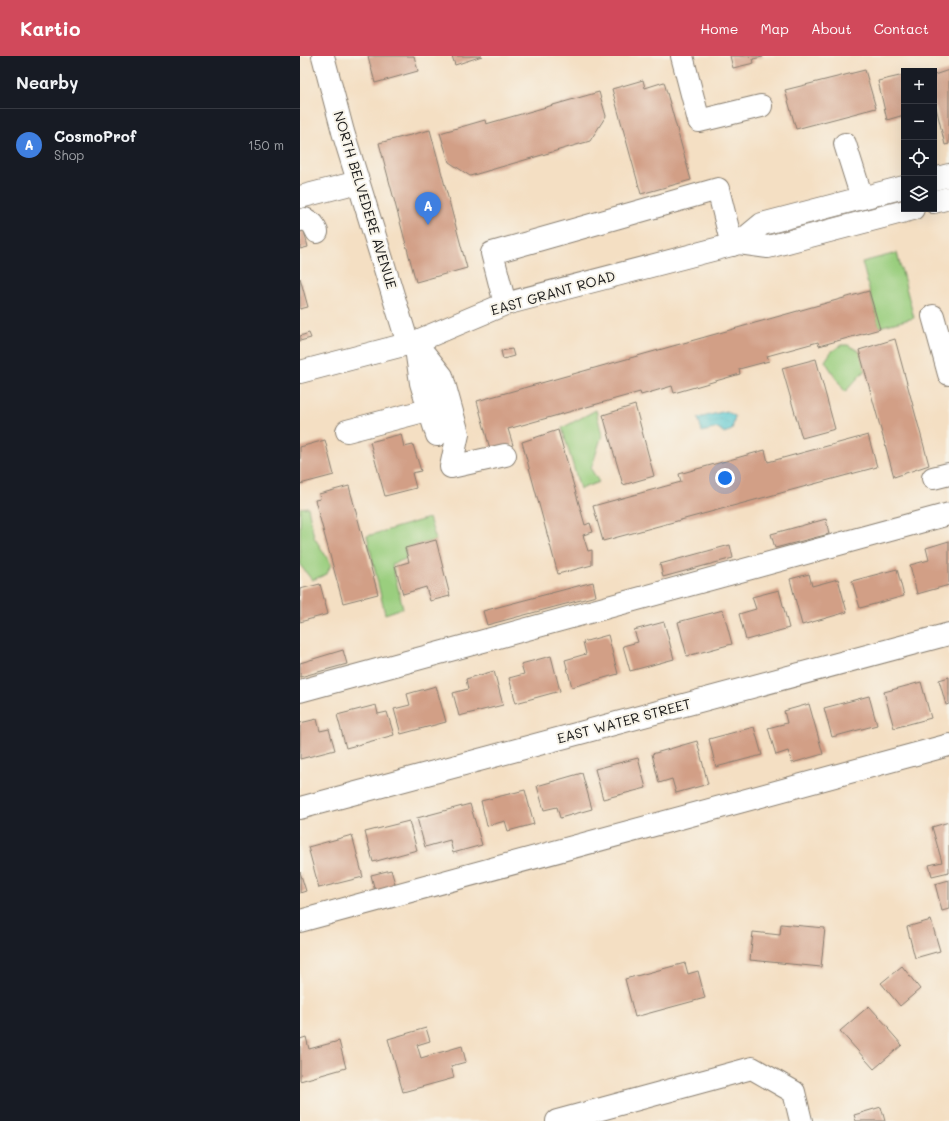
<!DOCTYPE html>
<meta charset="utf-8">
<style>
:root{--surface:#171b24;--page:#242831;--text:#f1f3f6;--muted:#9ea1a6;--line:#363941;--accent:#d1495b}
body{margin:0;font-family:Mali,sans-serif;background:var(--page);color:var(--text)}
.controls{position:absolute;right:12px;top:12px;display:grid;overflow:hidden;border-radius:0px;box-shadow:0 4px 16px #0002}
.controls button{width:36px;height:36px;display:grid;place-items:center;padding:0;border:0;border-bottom:1px solid var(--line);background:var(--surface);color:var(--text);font:20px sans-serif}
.you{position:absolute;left:425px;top:422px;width:14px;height:14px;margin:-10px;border:3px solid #fff;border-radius:50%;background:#1a73e8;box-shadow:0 0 0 6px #1a73e833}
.badge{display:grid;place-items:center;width:26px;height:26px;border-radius:50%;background:var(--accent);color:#fff;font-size:13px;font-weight:700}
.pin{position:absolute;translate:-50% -33px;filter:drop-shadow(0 1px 2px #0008)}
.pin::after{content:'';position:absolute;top:21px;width:14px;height:12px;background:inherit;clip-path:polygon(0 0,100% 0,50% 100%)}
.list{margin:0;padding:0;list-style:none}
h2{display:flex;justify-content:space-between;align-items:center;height:52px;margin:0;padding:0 16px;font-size:17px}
h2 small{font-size:13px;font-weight:400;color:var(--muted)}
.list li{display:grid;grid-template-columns:26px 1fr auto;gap:12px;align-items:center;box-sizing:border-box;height:72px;padding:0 16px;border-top:1px solid var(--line)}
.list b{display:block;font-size:15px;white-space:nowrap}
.list p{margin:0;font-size:13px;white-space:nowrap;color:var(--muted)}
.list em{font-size:13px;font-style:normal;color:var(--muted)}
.icon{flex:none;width:22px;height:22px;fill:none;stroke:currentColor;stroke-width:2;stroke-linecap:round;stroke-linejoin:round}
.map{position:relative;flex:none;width:649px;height:1065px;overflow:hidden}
header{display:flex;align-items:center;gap:24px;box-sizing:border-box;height:56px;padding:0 20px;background:var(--accent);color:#fff}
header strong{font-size:19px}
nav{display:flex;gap:22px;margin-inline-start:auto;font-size:14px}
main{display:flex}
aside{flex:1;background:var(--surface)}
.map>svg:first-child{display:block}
</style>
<header>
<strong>Kartio</strong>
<nav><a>Home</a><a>Map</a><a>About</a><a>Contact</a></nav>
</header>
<main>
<aside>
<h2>Nearby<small></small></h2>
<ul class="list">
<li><span class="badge" style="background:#3f7fe0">A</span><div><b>CosmoProf</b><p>Shop</p></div><em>150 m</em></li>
</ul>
</aside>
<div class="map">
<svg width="649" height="1065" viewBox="0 0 649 1065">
<defs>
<pattern id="water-waves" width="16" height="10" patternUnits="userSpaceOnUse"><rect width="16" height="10" fill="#5ac7d0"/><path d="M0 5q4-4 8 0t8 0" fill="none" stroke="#4eaab2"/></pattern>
</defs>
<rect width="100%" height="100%" fill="#f7f3e8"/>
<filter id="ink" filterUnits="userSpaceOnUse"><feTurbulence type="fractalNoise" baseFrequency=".025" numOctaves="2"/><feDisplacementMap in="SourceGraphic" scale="8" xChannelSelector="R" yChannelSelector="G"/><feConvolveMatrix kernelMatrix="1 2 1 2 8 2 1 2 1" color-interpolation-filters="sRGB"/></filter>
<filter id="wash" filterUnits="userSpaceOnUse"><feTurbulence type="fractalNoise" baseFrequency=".012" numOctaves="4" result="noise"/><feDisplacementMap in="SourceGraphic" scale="16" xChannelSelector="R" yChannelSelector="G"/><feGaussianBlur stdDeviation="0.9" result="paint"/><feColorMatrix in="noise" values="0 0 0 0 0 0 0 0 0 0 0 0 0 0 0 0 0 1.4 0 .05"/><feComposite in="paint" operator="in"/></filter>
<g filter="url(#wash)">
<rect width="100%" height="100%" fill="#f4dfc3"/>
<g fill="#9ace7e" stroke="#5b754d">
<path d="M597,197l17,65 -35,9 -17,-65z"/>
<path d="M541,289h7l12,7 5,18 -20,22 -20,-31 6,-9z"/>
<path d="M296,354l6,25 -11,34 8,13 -19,7 -18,-61z"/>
<path d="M8,451l6,30 17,27 -4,10 -15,6 -12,-15v-57z"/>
<path d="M129,462l7,22 -31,8 1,11 -14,5 11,44 -18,6 -18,-78z"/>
</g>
<path fill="url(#water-waves)" stroke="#3b7276" d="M426,355l9,5 -3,14 -8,3 -6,-5 -16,4 -4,-14z"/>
<g id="blocks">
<g fill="#d29f86">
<path d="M68,0h46l4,15 -43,12z"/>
<path d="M152,0h30l-27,9z"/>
<path d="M430,0h33v1l-10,2 1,4 -21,5z"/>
<path d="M565,14l11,38 -80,21 -11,-39z"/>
<path d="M649,14v74l-4,1 -9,-38 -2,1v-33z"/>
<path d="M604,19v40l-17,5 -9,-39z"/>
<path d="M343,24l2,8 19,-6 27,98 -50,14 -29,-105z"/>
<path d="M299,36l7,24 -16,25 -120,35 -21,-14 -9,-29 45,-13 1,4z"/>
<path d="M130,74l37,138 -51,14 -37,-139z"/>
<path d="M4,175l4,16 -8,2v-17z"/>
<path d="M0,222l8,29 -8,2z"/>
<path d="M569,235l11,38 -61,17 -1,-4 -51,14 2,5 -30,8 1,5 -66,19 -2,-7 -31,9 -1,-3 -132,37 5,16 -17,4h-6l-13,-48z"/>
<path d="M9,277l2,5 -11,3v-5z"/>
<path d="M595,283l34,126 -35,12 -35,-127z"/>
<path d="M212,293l2,7 -11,3 -2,-8z"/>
<path d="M516,303l19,70 -33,9 -20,-70z"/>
<path d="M335,349l19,71 -31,9 -20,-70z"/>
<path d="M258,374l27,95 5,-2 3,9 -10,3 5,16 4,-1v15l-34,9 -36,-132z"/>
<path d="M101,378l3,13 9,-2 8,26 -9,2 4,15 -31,8 -15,-54z"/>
<path d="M568,379l9,32 -274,74 -10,-35 88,-24 -2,-8 86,-24 3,12z"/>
<path d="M25,384l9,35 -34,9v-37z"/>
<path d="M49,430l29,108 -35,9 -28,-103 5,-1 -1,-5z"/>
<path d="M526,463l3,15 -54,14 -4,-14z"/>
<path d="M136,484l14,56 -20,5 -4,-14 -23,7 -8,-28 14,-4 -4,-14z"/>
<path d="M649,485v44l-32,9 -7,-29 19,-5 -3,-12z"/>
<path d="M430,489l3,13 -70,19 -3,-13z"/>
<path d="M597,513l7,27 -44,12 -8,-27z"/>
<path d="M509,518l3,12 26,-7 9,33 -45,13 -12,-46z"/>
<path d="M293,526l3,14 -109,29 -4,-14z"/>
<path d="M20,528l8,30 -28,8v-33z"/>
<path d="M479,534l10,38 -43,12 -7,-26 17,-5 -4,-12z"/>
<path d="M423,554l9,34 -45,12 -9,-34z"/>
<path d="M364,566l10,37 -44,12 -7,-25 15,-4 -4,-12z"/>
<path d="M308,579l10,39 -46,13 -7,-27 21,-6 -3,-12z"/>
<path d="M43,594l4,14 -47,13v-14z"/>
<path d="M251,600l9,35 -44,12 -7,-25 15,-4 -3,-10z"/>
<path d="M194,615l9,34 -44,11 -6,-23 15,-4 -2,-10z"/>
<path d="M649,621v27l-3,1 -7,-25z"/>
<path d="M621,626l10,36 -37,10 -10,-36z"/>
<path d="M136,630l10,36 -45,12 -7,-25 16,-4 -3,-11z"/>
<path d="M569,640l8,29 -45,12 -8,-29z"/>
<path d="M509,648l14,50 -31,9 -4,-12 -12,4 -8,-27 19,-5 -3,-12z"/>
<path d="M76,649l2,9 9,-2 7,23 -48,13 -9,-33z"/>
<path d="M17,663l3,12 9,-2 6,21 -35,9v-36z"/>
<path d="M454,671l8,28 -46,12 -7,-28z"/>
<path d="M397,685l11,43 -32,9 -4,-14 -13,4 -7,-29z"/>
<path d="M338,702l8,30 -43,11 -8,-30z"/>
<path d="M282,717l10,36 -32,9 -3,-11 -13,3 -7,-24z"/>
<path d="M225,734l9,34 -26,7 -3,-10 -18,5 -6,-25z"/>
<path d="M170,748l12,41 -29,8 -3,-13 -25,7 -8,-29z"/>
<path d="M109,765l8,29 -44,12 -8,-30z"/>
<path d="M649,766v50l-17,4 -3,-11 13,-3 -10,-35z"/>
<path d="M52,779l11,42 -44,11 -11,-41z"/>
<path d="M91,814l6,20 -21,5 -5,-20z"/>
<path d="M0,816l6,19 -6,2z"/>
<path d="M649,824v29l-7,2 -7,-27z"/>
<path d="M631,864l9,31 -25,7 -8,-31z"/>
<path d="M481,868l44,4 -4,39 -71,-7 3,-28 27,3z"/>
<path d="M385,907l3,11 10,-3 7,27 -70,19 -10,-38z"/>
<path d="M602,910l18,23 -20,17 -19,-23z"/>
<path d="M569,950l20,22 -1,1 14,16 -28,24 -34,-38z"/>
<path d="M126,972l4,13 -13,4 4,13 41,-12 4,16 -15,4 3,12 -51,14 -15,-53z"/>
<path d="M6,981l3,12 30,-8 7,27 -46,13v-42z"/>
<path d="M581,1051l4,14h-29l-2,-6z"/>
</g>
</g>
</g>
<g filter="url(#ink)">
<use href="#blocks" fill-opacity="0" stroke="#887e70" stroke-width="1"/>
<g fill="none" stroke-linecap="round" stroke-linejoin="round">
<g stroke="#887e70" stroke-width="24">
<g id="minor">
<path d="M23,0l20,76 65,212"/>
<path d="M382,0l17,65 62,-15"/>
<path d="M545,88l17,54"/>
<path d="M0,141l58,-15"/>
<path d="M0,164l5,-1 8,5 4,8"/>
<path d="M205,248l-13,-51 226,-64 14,56"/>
<path d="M633,260l16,58"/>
<path d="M47,375l96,-25"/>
<path d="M137,379l-16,-52 -6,-41 27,34 16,58 -7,33 54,-12"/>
<path d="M633,422l16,-4"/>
<path d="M0,635l649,-177"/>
<path d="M0,752l649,-174"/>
<path d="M0,865l649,-176"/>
<path d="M257,1065l195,-53 42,24 7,29"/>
</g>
</g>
<g stroke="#887e70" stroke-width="24">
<g id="major">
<path d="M634,123l15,-4"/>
<path d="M634,146l15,-4"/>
<path d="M439,187l23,-19 142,-37"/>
<path d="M0,316l115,-30 90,-38 234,-61 29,4 145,-38"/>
</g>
</g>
<use href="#minor" stroke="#fff" stroke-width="22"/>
<use href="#major" stroke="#fff" stroke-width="22"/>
</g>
</g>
<g text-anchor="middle" stroke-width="4" stroke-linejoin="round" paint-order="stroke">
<g font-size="14" fill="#1c1c1c" stroke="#f7f3e8">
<text transform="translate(65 144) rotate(73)" y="5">NORTH BELVEDERE AVENUE</text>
<text transform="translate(253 237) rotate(-16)" y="5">EAST GRANT ROAD</text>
<text transform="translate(324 665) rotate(-15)" y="5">EAST WATER STREET</text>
</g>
</g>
</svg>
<div class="controls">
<button>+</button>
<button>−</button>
<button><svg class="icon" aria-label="locate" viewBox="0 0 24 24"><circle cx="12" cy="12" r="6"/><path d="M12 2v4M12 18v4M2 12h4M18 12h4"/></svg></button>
<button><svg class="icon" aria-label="layers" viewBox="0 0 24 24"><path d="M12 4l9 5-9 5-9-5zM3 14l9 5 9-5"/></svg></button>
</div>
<div class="you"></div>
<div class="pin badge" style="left:128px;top:169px;background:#3f7fe0">A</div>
</div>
</main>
